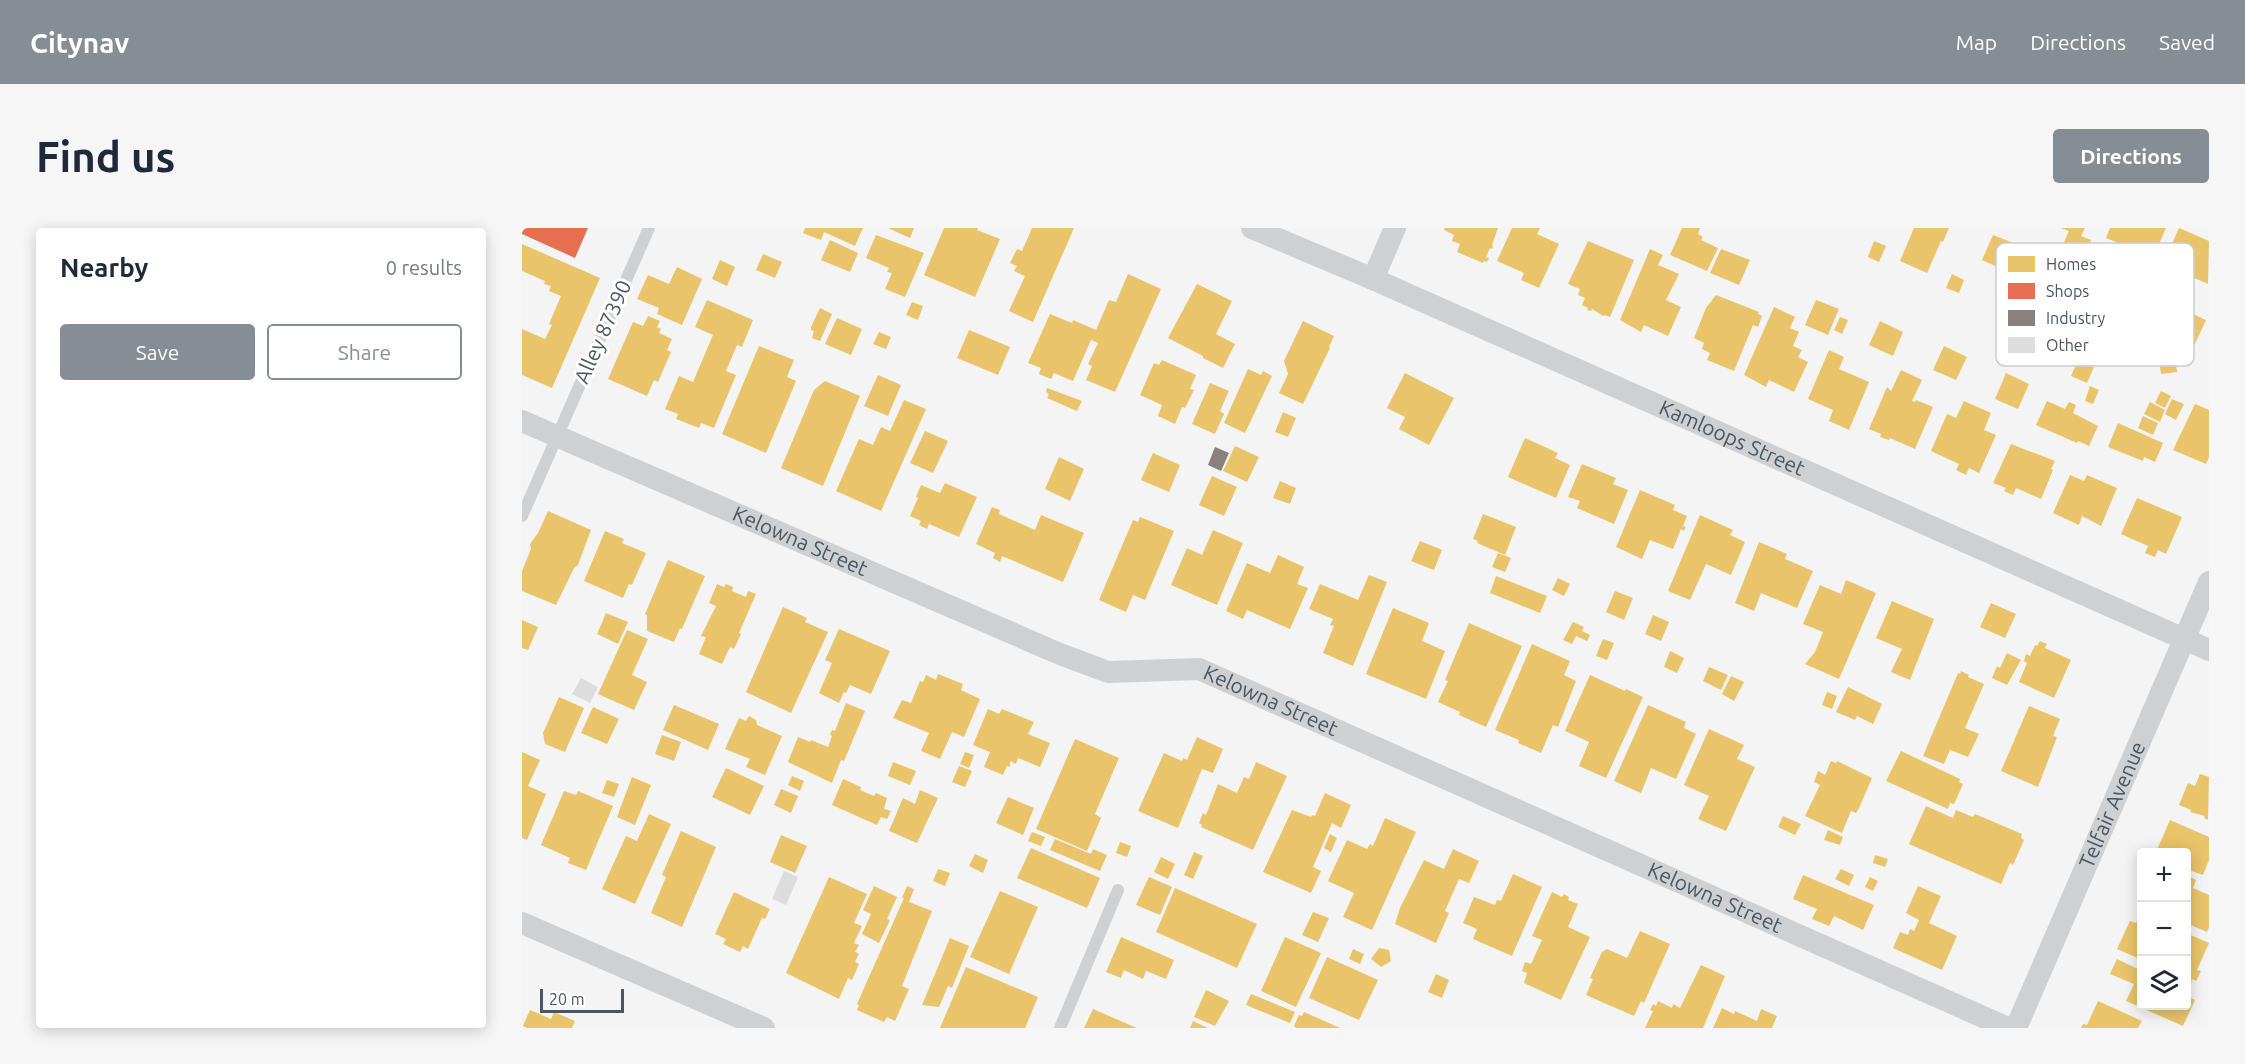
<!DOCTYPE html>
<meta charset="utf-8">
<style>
:root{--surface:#fff;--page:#f6f6f7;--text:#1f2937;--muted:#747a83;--line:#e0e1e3;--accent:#868d94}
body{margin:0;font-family:Ubuntu,sans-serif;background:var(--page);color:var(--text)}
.controls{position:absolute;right:18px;bottom:18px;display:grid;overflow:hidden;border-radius:6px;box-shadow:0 3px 15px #0003}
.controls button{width:54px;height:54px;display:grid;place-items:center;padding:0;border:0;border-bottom:2px solid var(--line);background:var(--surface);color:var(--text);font:30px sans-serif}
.scale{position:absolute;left:18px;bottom:15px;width:84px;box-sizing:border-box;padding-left:6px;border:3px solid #4a5661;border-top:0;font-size:16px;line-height:21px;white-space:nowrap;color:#4a5661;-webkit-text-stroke:4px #fff;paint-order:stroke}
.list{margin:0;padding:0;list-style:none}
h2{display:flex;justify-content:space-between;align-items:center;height:78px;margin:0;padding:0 24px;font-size:26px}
h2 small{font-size:20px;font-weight:400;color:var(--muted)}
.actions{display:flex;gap:12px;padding:18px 24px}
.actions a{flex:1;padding:14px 0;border:2px solid var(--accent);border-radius:6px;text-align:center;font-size:21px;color:var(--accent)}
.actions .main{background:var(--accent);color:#fff}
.icon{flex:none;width:33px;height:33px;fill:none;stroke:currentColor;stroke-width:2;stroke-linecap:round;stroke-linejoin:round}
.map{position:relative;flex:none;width:1687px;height:800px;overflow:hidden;border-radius:6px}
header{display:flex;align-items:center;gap:36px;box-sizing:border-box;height:84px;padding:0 30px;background:var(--accent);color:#fff}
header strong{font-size:28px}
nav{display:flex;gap:33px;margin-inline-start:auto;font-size:21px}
.intro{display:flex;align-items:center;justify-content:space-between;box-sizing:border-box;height:144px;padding:0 36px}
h1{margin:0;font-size:42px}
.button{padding:15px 27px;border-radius:6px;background:var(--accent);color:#fff;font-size:21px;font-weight:700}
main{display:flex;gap:36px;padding:0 36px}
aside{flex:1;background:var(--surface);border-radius:6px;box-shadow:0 3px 15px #0003}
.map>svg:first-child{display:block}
</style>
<header>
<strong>Citynav</strong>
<nav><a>Map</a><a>Directions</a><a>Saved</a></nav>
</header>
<div class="intro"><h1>Find us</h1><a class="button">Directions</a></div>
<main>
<aside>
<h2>Nearby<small>0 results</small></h2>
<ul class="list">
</ul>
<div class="actions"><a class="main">Save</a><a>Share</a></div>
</aside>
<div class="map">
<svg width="1687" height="800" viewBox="0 0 1687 800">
<rect width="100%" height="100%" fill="#f4f4f4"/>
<g fill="#e9c46a">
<path d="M283,0h58l-8,18 -31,-14 -3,8 -18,-7z"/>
<path d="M366,0h26l-4,10z"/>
<path d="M422,0h34l-1,2 23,9 -25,58 -51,-22z"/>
<path d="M510,0h42l-41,94 -24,-11 16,-35 -11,-5 3,-5 -7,-3 7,-14 5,2z"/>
<path d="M923,0h53l-6,17 1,1 -1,3 -2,-1 -4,9 3,1 -2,4 -3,-1 -1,2 -26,-11 3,-8 -8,-3 2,-6 -10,-5z"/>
<path d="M990,0h28l-3,6 22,10 -20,44 -18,-8 3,-7 -27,-12z"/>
<path d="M1160,0h18l-2,6 5,3 -2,3 17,8 -11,23 -37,-16z"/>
<path d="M1392,0h35l-6,14 -2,-1 -14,32 -27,-12z"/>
<path d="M1539,0h24l-4,8 10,4 -24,58 -23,-10 25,-57z"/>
<path d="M1588,0h56l-16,37 -32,-14 3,-7 -15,-6z"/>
<path d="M1657,0l30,13 -1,43 -45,-20z"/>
<path d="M354,7l48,18 -19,44 -20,-8 7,-16 -5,-1 2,-4 -23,-10z"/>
<path d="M1471,7l23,9 -12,26 -22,-10z"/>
<path d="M308,12l28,13 -8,19 -29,-12z"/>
<path d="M1066,13l46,19 -24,57 -6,-2 -1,1 -11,-7 -1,2 -4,-1 1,-2 -6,-3 3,-7 -7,-3 2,-6 -12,-5z"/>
<path d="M1352,13l12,5 -7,16 -11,-5z"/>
<path d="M0,16l78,34 -48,110 -30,-13v-46l23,10 7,-14 -3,-1 12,-28 -12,-5 2,-5 -7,-2 1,-3 -23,-10z"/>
<path d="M1128,21l13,6 -5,10 21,9 -13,26 15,7 -13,29 -24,-11 -3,7 -21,-12z"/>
<path d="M1199,21l29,11 -11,25 -29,-12z"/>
<path d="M241,26l19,8 -7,16 -19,-8z"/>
<path d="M198,32l15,7 -8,19 -15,-7z"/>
<path d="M155,39l25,12 -20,46 -25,-11 2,-6 -22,-9 11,-24 21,9z"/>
<path d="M606,46l33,15 -46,103 -29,-12 6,-14 -4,-2 10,-21 -7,-3 -18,41 -19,-8 -3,6 -12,-5 2,-6 -13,-5 22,-49 22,9 1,-3 23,10 13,-30 7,2z"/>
<path d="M1430,46l12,6 -5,13 -13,-5z"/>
<path d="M675,56l35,17 -16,33 19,10 -12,24 -20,-10v-2l-35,-18z"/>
<path d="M1194,67l43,17 -1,2 4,2 -4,11 -5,-2 -19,46 -27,-11 3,-7 -8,-4 2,-6 -10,-5 12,-30z"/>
<path d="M185,72l46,20 -11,27 -5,-2 -11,26 10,4 -22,53 -13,-5 -2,5 -23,-9 2,-5 -13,-5 14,-33 14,6 20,-47 -18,-8z"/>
<path d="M1294,72l23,9 -11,26 -23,-10z"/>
<path d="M390,74l11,4 -5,14 -12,-5z"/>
<path d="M1252,79l21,10 -5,11 9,4 -6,14 9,4 -4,7 10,5 -14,30 -25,-12 -3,7 -22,-12z"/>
<path d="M298,80l12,6 -12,27 -8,-3 2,-7 -3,-1v-3z"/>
<path d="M1660,81l24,11 -11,24 -24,-10z"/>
<path d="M126,88l12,5 -3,6 4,2 -2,4 13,6 -5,11 4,2 -13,30 -4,-2 -7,16 -39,-17 25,-57 10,4z"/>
<path d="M1318,89l8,3 -6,14 -8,-4z"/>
<path d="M315,90l25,11 -11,26 -26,-11z"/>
<path d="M781,93l31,15 -5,11 1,1 -27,56 -24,-11 9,-19 -4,-13z"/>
<path d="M1358,93l23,11 -10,24 -24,-11z"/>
<path d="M447,102l41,17 -12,28 -41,-17z"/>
<path d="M357,104l12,5 -5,12 -13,-5z"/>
<path d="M237,118l35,14 -7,17 9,4 -30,72 -44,-19z"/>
<path d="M1422,118l23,11 -11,23 -23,-10z"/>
<path d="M1307,122l15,7 -5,12 30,13 -20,48 -20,-9 4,-11 -25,-11z"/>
<path d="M1653,128l2,16 -16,2 -2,-15z"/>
<path d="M640,132l34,15 -6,14 4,1 -9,18 -3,-1 -7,17 -17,-8 4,-11 -22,-10 14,-32 5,2z"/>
<path d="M1556,132l16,7 -7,16 -16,-7z"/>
<path d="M726,141l13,6 2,-4 9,5 -27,57 -21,-10z"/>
<path d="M1379,142l21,10 -10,21 3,1 1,-2 17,7 -18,42 -25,-11 -1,2 -9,-3 1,-3 -12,-5 18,-42 4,4z"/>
<path d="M883,145l49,25 -25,47 -30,-16 6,-12 -18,-9z"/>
<path d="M1484,145l23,11 -11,25 -23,-10z"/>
<path d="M356,147l23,10 -13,31 -24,-10z"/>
<path d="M303,153l35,15 -37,90 -42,-18 33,-78z"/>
<path d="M688,155l19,8 -9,20 4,3 -9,20 -23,-10z"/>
<path d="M1568,158l9,4 -6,14 -8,-3z"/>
<path d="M525,160l35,13 -5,10 -30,-13 2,-4 -3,-2z"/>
<path d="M1639,163l10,5 -6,12 -10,-5z"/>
<path d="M1650,171l12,5 -8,16 -11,-6z"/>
<path d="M382,172l22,9 -45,102 -45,-20 23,-52 14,6 8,-18 9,4z"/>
<path d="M1442,173l27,12 -7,17 12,5 -17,38 -10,-5 -3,7 -10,-5 3,-6 -28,-13 16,-37 9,4z"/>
<path d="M1525,173l18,8 4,-7 7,3 -3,8 25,13 -9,20 -11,-5 -1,2 -41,-18z"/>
<path d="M1628,174l15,8 -5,12 -16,-8z"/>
<path d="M1673,176l14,6v47l-3,7 -33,-14z"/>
<path d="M761,184l13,6 -8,19 -13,-5z"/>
<path d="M1621,188l15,7 -5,12 -15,-7z"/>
<path d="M1596,195l45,20 -8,19 -11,-5 -1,4 -35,-14z"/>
<path d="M403,203l23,10 -15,32 -23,-10z"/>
<path d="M1003,210l33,15 -3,5 15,7 -14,33 -48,-21z"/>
<path d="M1489,216l44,17 -4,8 2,1 -12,29 -25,-11 -3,7 -9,-4 2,-3 -13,-5z"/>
<path d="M713,218l24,11 -12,25 -24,-11z"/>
<path d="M631,225l27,12 -11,27 -28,-12z"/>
<path d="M537,229l25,12 -14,32 -25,-12z"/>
<path d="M1060,236l34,14 -3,6 15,6 -14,34 -37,-16 3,-7 -12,-4z"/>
<path d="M1548,247l14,6 3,-6 30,13 -16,38 -19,-10 -3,9 -26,-12z"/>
<path d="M690,248l25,11 -13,29 -25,-11z"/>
<path d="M758,253l16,7 -6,16 -17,-6z"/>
<path d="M423,255l32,14 -18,40 -30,-13 -2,5 -8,-4 2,-4 -11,-5 8,-18 -2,-1 5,-12 19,8z"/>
<path d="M1118,262l35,15 -2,5 14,6 -4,10 3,1 -2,4 -3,-2 -8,20 -23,-9 -8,19 -26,-12z"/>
<path d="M1615,270l45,19 -16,37 -8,-4 -3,7 -10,-4 3,-7 -27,-12z"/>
<path d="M470,279l8,3 -1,4 36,16 6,-15 43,18 -21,49 -61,-26 -2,6 -7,-4 2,-5 -19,-9z"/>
<path d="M26,283l43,19 -13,35 -4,3 -18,37 -34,-14v-20l9,-22 -1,-5 8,-11z"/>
<path d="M961,286l33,13 -11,28 -28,-12 1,-2 -5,-2z"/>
<path d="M1178,287l33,15 -3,5 15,7 -14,33 -25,-11 -16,36 -22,-9z"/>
<path d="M618,289l34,14 -29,69 -12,-5 -7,17 -27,-12 34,-80 5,2z"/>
<path d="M691,302l30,13 -26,62 -46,-20 16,-37 15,7z"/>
<path d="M83,303l19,8 -2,4 24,10 -14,32 -3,-1 -6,14 -39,-17z"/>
<path d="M898,313l22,9 -8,20 -23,-9z"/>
<path d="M1237,314l28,12 -2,5 28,12 -16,37 -36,-15 -7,18 -19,-8z"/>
<path d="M976,325l13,5 -6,14 -13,-5z"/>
<path d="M756,327l26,12 -7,17 11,4 -18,41 -43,-19 -4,9 -17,-8 21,-48 23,10z"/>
<path d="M146,332l37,16 -23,53 -2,-1 -6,14 -27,-11v-16l-2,-1z"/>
<path d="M847,347l18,7 -34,84 -30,-13 11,-27 -4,-1 3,-6 -24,-10 11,-25 38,16z"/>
<path d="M974,348l51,20 -7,17 -50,-20z"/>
<path d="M1036,350l12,6 -6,12 -12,-6z"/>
<path d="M1324,352l30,13 -37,86 -34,-15 10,-12 8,-20 -20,-8 17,-39 21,9z"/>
<path d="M195,356l7,3 2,-3 7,3 -1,4 14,6 2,-6 8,3 -17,39 2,1 -7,15 -4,-2 -8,17 -23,-10 7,-17 -5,-1 15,-30 -7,-3z"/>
<path d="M1093,363l18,7 -9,22 -18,-8z"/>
<path d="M1370,373l42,18 -24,61 -19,-8 11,-23 -26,-11z"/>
<path d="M1469,375l25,11 -11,24 -25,-11z"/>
<path d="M261,379l24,11 -2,4 23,10 -37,81 -45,-21z"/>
<path d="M871,380l36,15 -7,18 23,10 -19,48 -60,-25z"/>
<path d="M84,385l22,9 -10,22 -21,-10z"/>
<path d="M1131,387l16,7 -8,19 -16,-7z"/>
<path d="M0,392l16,7 -10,23 -6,-2z"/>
<path d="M1051,394l11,5 -2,4 8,4 -3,6 -11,-5 -4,8 -9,-4z"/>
<path d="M947,395l53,23 -36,81 -27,-12 1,-3 -22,-10 10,-21 -3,-1z"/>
<path d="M317,401l51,22 -19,43 -21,-9 -4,8 -2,-1 -5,11 -20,-10 13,-30 -7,-3z"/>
<path d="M105,402l21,9 -16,36 15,7 -13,28 -36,-16z"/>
<path d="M1081,411l11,4 -7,17 -11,-4z"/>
<path d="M1518,413l7,3 -2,4 26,12 -17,38 -35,-16 8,-19 -3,-2 2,-7 4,2 5,-11 2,1z"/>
<path d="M1010,416l38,17 -6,14 12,6 -18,46 -5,-2 -12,28 -23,-10 1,-3 -24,-10z"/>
<path d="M1148,423l14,7 -7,15 -13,-6z"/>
<path d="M1485,425l14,7 -14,25 -15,-7 5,-12 3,2z"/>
<path d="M1187,439l19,8 -7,15 -18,-9z"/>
<path d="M1439,443l8,4 -1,2 16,7 -19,44 14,6 -11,23 -18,-7 -6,14 -21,-8 35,-83 2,1z"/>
<path d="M416,446l25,10 -2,6 19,9 -16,38 -12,-5 -12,27 -19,-8 8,-18 -36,-15 9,-18 9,3 9,-22 3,1 3,-7 10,5z"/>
<path d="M1068,447l35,16 1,-2 17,8 -37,81 -27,-12 10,-24 -24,-11z"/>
<path d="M1209,448l13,6 -10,19 -12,-7z"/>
<path d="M1326,459l34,17 -9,20 -16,-8 -2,4 -19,-8z"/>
<path d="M1305,464l10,4 -5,13 -10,-4z"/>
<path d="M37,469l25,11 -19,44 -20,-8 -2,-11z"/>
<path d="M324,475l19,8 -21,50 -3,-1 -9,23 -44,-21 10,-25 12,5 1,-2 17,7 4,-11 -2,-1 2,-5 3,1z"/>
<path d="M152,477l45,19 -11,26 -45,-20z"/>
<path d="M1126,477l38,17 -2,6 12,6 -20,45 -25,-11 -10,25 -27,-12z"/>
<path d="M1507,478l31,13 -7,17 4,1 -19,50 -37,-16z"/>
<path d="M71,479l26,12 -12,25 -26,-11z"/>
<path d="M466,481l11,5 3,-5 32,13 -6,12 22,9 -10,24 -22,-9 -2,6 -6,-3v6l-3,-1 -4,9 -19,-8 6,-15 -17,-7z"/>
<path d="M227,488l7,4 1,5 25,11 -17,39 -19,-8 4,-8 -25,-10 14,-31 7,3z"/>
<path d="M1187,501l35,16 -7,14 18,8 -29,64 -28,-12 11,-23 -25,-11z"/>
<path d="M140,507l19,7 -7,19 -19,-7z"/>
<path d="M675,509l26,12 -10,24 -11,-4 -24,59 -40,-17 26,-58 18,8 1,-3 4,2z"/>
<path d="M553,511l44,19 -24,56 6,4 -14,33 -51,-22z"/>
<path d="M1379,523l59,28 -1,3 4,2 -9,20 -4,-1 -2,6 -62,-28z"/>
<path d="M0,524l18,8 -12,26 18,8 -19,46 -5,-2z"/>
<path d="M443,524l9,3 -5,13 -9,-4z"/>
<path d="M1309,533l5,2 1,-2 35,17 -12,28 -4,7 -5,-2 -9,22 -37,-17 15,-31 -6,-3 4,-11 7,4z"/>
<path d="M371,534l23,9 -6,14 -22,-9z"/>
<path d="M734,534l31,14 -34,74 -52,-23 1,-2 -3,-2 4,-10 3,2 12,-31 19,9 7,-16 5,2z"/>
<path d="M437,538l13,5 -7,16 -13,-5z"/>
<path d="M204,540l38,18 -14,29 -38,-18z"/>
<path d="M1678,546l9,3 -1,43 -4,-2 1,-2 -15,-4 1,-2 -12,-5 9,-22 7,3z"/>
<path d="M270,548l12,5 -4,10 -12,-6z"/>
<path d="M110,549l19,8 -16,40 -18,-8z"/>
<path d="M321,551l18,8 -1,3 14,6 2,-3 11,5 -3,11 7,2 -4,8 -6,-2 -4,8 -45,-20z"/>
<path d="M85,552l12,4 -5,13 -12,-4z"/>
<path d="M259,561l17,7 -7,17 -17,-8z"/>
<path d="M398,562l18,8 -21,45 -28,-12 14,-33 12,6z"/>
<path d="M42,563l12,4 2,-4 35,15 -27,64 -18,-7 2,-5 -29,-13z"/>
<path d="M803,565l26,12 -10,23 -9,-5 -19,44 8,4 -10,22 -48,-21 29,-62 19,7 1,-2 3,1z"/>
<path d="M486,569l26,11 -11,27 -27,-12z"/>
<path d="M1404,578l27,12 3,-8 17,7 2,-3 47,20 -1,4 3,2 -11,25 -3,-2 -9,21 -92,-40z"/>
<path d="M127,586l22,10 -36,80 -33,-15 24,-53 11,5z"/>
<path d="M1261,588l18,8 -6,11 -17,-8z"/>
<path d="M863,590l31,14 -44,98 -29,-13 11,-24 -26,-12 19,-41 20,9 3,-5 3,2z"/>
<path d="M1648,592l39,17v23l-6,15 -17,-6v-17h-30z"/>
<path d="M1306,602l15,7 -3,8 -16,-5z"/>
<path d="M159,603l35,16 -34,80 -31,-14 15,-36 -4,-2z"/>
<path d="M510,604l13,5 -4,9 -13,-5z"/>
<path d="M808,606l7,4 -6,14 -7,-4z"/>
<path d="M259,607l26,11 -12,27 -25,-11z"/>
<path d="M533,611l36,15 2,-5 14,6 -7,16 -50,-21z"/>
<path d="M598,614l11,4 -4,11 -11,-4z"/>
<path d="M509,620l69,30 -13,30 -70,-30z"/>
<path d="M931,621l26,12 -10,22 -10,-4 -14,32 4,2 -13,30 -41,-19 5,-16 24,-48 20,9z"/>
<path d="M672,624l9,4 -10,23 -9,-4z"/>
<path d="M453,626l13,6 -5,13 -14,-7z"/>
<path d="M1353,627l13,4 -3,8 -12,-4z"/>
<path d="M639,629l14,7 -7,15 -14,-7z"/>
<path d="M416,641l12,4 -5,13 -12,-5z"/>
<path d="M1319,641l13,6 -5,11 -14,-7z"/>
<path d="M991,646l29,13 -30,69 -39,-17 4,-10 -14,-6 11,-26 21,8 2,-5 4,1z"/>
<path d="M1281,647l71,30 -11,25 -29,-14 -5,10 -17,-7 5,-10 -24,-10z"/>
<path d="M1664,647l10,5 -3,8 16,7v32l-2,5 -21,-9z"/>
<path d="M307,649l38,17 -13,29 8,3 -8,17 5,2 -4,7 4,2 -4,8 4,2 -7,16 -4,-2 -9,21 -53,-26z"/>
<path d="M627,649l23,10 -12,28 -24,-10z"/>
<path d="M1348,649l8,4 -5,10 -8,-4z"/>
<path d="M352,658l23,11 -10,22 3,1 -11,23 -17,-9 9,-20 -8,-4z"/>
<path d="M385,658l7,3 -5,13 23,9 -30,75 7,3 -14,32 -8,-4 -3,5 -27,-12 2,-5 -2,-1 47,-106h-2z"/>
<path d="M1396,658l23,10 -12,27 28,13 -15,34 -49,-22 7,-16 8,3 2,-6 4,2 5,-11 -13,-7z"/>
<path d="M653,660l82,36 -20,44 -81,-36z"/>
<path d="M478,663l38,16 -29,67 -39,-17z"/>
<path d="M212,664l36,17 -5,10 -3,-1 -14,31 -5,-3 -3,6 -17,-8 3,-5 -11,-5z"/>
<path d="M1030,664l10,5 2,-3 5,3 -1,3 10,4 -10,23 22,10 -29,63 -37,-17 3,-10 -5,-2 3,-9 6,2 11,-24 -10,-4z"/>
<path d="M1620,682v50l-25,-11 13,-28 6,2z"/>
<path d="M791,684l16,6 -11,24 -16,-7z"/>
<path d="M1118,703l30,13 -26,59 -3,-2 -7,15 -48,-21 7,-16 -3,-1 12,-26 5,-3 20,9z"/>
<path d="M1664,705l23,10 -12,27 4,1 -5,10 -4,-2 -1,3 -5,-1z"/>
<path d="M599,709l53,23 -8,19 -20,-8 -3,8 -19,-9 -3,8 -15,-6z"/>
<path d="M763,709l36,16 -25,54 -35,-16z"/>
<path d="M428,710l19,8 -17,42 -4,-2 -9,21 -17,-2z"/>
<path d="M857,720l10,2 2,11 -10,6 -10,-8z"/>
<path d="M831,721l11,5 -4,10 -11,-5z"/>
<path d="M805,729l51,23 -19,40 -50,-22z"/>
<path d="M1595,731l25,12v35h44v-10l9,4 -12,26 -57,-25 8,-17 -24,-10z"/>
<path d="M1179,737l24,11 -22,52h-58l8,-17 -3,-1 3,-6 3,2 2,-5 14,7 1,-4 7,4z"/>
<path d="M444,739l72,30 -13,31h-85z"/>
<path d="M914,746l13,6 -7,18 -14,-6z"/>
<path d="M684,762l23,11 -14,25 -21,-9z"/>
<path d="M729,766l44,18 -5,11 -44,-18z"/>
<path d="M1576,773l44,20 -4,7h-57l2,-4 4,1z"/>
<path d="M1200,780l12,6 1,-3 22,10 4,-12 16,7 -5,12h-59z"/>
<path d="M571,781l37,16 7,3h-53z"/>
<path d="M8,782l21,9 3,-7 21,9 -3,7h-50z"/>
<path d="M782,784l36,16h-44l-2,-2 5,-11 3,1z"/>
<path d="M671,793l15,7h-18z"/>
</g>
<path fill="#e76f51" d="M0,0h66l-13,30 -53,-24z"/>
<path fill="#8a817c" d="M693,219l14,6 -8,18 -13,-6z"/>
<g fill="#ddddde">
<path d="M59,450l17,9 -8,16 -18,-9z"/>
<path d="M262,643l14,6 -12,28 -14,-6z"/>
</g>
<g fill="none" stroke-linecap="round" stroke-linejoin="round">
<g stroke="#ced0d2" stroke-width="12">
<path d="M0,288l127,-288"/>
<path d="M538,800l58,-138"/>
</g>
<g stroke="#ced0d2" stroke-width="22">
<path id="s1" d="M730,0l121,51 836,371"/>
<path d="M851,51l22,-51"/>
<path id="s2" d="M0,193l538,233 48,18 91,-3 809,359"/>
<path d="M0,695l242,105"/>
<path id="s3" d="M1494,800l193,-446"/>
</g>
</g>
<g text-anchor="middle" stroke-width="6" stroke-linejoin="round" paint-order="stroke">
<g font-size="21" fill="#4a5661" stroke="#fff">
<text transform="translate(81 104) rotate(-66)" y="7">Alley 87390</text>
<text dy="7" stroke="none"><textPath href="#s1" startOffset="524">Kamloops Street</textPath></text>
<text dy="7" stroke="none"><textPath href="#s2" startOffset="303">Kelowna Street</textPath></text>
<text dy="7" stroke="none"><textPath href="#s2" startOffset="807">Kelowna Street</textPath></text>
<text dy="7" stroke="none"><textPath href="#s3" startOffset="243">Telfair Avenue</textPath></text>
<text dy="7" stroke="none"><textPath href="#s2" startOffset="1293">Kelowna Street</textPath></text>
</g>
</g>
<rect x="1474" y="15" width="198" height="123" rx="9" fill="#fff" stroke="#c9ccd0" stroke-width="1.5"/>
<rect x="1486" y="28" width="27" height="16" fill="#e9c46a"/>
<rect x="1486" y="55" width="27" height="16" fill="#e76f51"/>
<rect x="1486" y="82" width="27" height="16" fill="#8a817c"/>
<rect x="1486" y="109" width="27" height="16" fill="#ddddde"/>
<g font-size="16" fill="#4a5661">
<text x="1524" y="42">Homes</text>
<text x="1524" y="69">Shops</text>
<text x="1524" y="96">Industry</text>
<text x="1524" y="123">Other</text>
</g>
</svg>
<div class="controls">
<button>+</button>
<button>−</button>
<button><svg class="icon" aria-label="layers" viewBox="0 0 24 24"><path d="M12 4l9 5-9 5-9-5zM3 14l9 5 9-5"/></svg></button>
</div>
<div class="scale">20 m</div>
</div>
</main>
